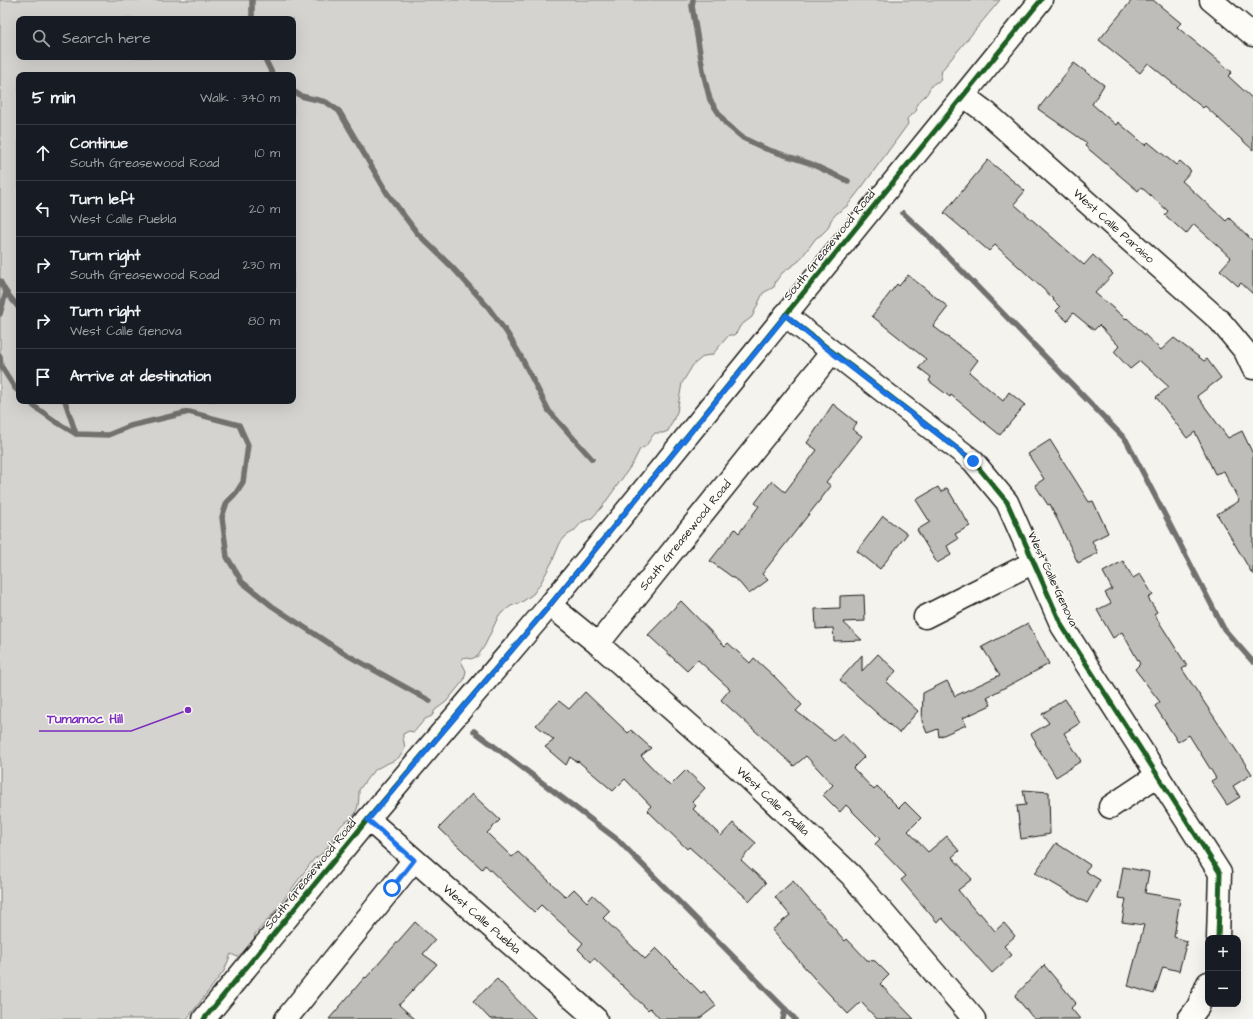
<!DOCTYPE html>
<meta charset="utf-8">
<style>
:root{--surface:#171b24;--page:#20242c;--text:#f1f3f6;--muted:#9ea1a6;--line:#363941}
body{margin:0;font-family:"Architects Daughter",sans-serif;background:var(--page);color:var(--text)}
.controls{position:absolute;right:12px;bottom:12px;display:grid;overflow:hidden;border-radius:8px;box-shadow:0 4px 16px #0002}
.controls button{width:36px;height:36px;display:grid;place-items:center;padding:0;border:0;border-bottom:1px solid var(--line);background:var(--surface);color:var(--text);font:20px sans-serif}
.stop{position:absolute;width:12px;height:12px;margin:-9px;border:3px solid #1a73e8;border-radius:50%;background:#fff}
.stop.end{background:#1a73e8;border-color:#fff;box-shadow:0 1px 4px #0008}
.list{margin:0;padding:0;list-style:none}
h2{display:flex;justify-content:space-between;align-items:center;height:52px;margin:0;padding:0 16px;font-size:17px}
h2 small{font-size:13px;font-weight:400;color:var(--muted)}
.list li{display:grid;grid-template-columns:26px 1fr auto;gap:12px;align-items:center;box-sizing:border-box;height:56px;padding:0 16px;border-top:1px solid var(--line)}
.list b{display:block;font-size:15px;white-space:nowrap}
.list p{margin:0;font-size:13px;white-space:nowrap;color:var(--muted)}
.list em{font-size:13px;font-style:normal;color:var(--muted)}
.icon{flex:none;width:22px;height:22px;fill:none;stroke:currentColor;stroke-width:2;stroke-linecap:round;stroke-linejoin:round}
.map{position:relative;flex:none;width:1253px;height:1019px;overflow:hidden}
.search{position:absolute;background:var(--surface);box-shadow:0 4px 16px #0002;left:16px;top:16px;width:280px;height:44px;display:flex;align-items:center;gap:10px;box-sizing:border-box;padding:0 14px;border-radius:8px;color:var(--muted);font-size:15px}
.panel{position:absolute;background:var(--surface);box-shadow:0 4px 16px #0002;left:16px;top:72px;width:280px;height:332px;border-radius:8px}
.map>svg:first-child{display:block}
</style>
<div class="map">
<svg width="1253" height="1019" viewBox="0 0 1253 1019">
<rect width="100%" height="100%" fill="#f4f3ee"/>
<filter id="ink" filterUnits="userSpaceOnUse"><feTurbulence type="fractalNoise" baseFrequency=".025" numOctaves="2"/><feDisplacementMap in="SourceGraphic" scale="8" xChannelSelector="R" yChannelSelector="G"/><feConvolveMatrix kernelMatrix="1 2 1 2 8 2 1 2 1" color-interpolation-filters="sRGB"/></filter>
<g filter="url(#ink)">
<path fill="#d4d3cf" stroke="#787876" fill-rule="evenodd" d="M0,0h1000l-58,70 -2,11c-12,3 -9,10 -16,16 -4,4 -5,3 -8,9l1,4c-3,4 -7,5 -10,9l1,5 -46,63 -15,19 -10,7 -6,7 -3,8 -7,7 -5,3 -17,23 -17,12 -6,8 -2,6 -11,6 -11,24 -12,9 -3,6 -3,3h-5l-17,20 -8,1 -11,9 -11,18 -5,29 -9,19 -5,2h-8c-6,6 -7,14 -15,16l-7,14 -31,44 -10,11 -10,4 -8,9 -8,5 -6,7 -8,19 -13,24 -6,8 -11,8 -11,4 -12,9 -14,30 -7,11 -7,3 -7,-2 -3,4 5,10 -2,9 -18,22 -11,8 -3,6 -7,3 -11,13 -5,-1 -6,3c-1,6 4,12 0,18 -4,9 -15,10 -23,15 -9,4 -15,15 -21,23 0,8 0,16 -4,24 -4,6 -10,7 -14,12 -12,13 -9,22 -27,33l-42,56 -17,19 -1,10 -7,9 -7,5 -9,-4 -7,17 -37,48h-187zM19,19h274v38h-274zM19,75h274v326h-274z"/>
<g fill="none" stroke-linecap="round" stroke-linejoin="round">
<g stroke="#72716f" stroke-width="5.5">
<path d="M252,0v19"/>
<path d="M693,0l-1,6 12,70 6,24 16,24 17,14 23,11 43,14 39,18"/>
<path d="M264,57l9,18"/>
<path d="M293,91l8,5 25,6 13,9 48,82 30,40 36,35 35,39 19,26 12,20 30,58 43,48"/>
<path d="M903,213l25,23 198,204 98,189 29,33"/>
<path d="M0,281l6,11 -6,22"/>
<path d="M6,292l13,16"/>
<path d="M0,356l1,10 14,22 4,4"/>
<path d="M29,401l6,6 23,16 18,11 32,1 22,-9 59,-14 50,13 9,20 -5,37 -7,11 -9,9 -5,15 5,40 15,25 30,24 70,46 88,49"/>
<path d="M65,401l11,33"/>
<path d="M474,731l144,109 177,179"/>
<path d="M783,1019l2,-10"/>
</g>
</g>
<g fill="#bebdba" stroke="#1c1c1c">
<path d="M1132,0h21l28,23 -4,4 55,45 -4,4 25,23v51l-48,-44 -2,2 -55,-45 -8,10 -41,-33z"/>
<path d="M1074,63l30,22 -12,19 24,21 2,-3 27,23 3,-3 28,23 4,-4 11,10 -9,10 44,40 3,-3 24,23v53l-12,-11 -3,3 -18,-16 11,-12 -37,-34 -8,10 -21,-19 3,-4 -27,-24 -3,4 -53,-45 2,-3 -49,-34z"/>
<path d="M988,160l37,31 -11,13 70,61 9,-10 20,19 -18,19 31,26 1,-1 34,32 13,-12 30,23 3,-2 14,19 -24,18 31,42 14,-7 11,23v121l-36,-61 22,-13 -15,-30 -9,3 -20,-42 -8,6 -31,-41 13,-10 -29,-26 -10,8 -16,-17 5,-6 -20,-21 -5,5 -21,-17 -6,8 -11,-10 4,-4 -7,-7 1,-1 -59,-54 -6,6 -45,-38z"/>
<path d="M908,275l40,32 -15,19 45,34 -9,12 34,29 6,-9 16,13 -25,30 -49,-40 -1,2 -21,-16 2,-4 -12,-9 7,-9 -54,-43 25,-32 2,2z"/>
<path d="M833,404l24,19 -5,6 10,7 -36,46 5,4 -69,88 6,6 -19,14 -10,-12 -29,-21 25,-32 4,4 20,-27 -4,-3 17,-22 13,11 32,-42 -10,-7z"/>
<path d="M1050,440l39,62 4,-1 15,32 -16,8 6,12 -20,10 -28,-59 -2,1 -13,-20 9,-6 -16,-25z"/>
<path d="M938,487l3,5 6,-4 23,38 -15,8 3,5 -11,7 4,9 -14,8 -20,-33 13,-8 -14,-22z"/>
<path d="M883,516l24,18 -27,35 -23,-18z"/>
<path d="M1123,561l10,17 7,-4 13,21 -5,3 9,14 -3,2 33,52 -5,3 70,105 -19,12 7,11 -13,8 -16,-24 5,-3 -27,-43 -11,7 -23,-36 5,-4 -25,-33 5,-5 -18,-32 -9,6 -16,-28 14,-7 -6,-10 7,-4 -9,-17z"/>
<path d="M864,595l1,26 -22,1 19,18 -28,1 -1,-13 -17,1 -1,-20 25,-1v-12z"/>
<path d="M681,601l44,45 3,-3 22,20 4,-5 22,20 26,27 -6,6 38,30 8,-7 22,23 -11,11 21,22 3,-4 22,22 6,-6 16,16 -13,13 20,21 19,-16 12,15 -7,6 20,22 -14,11 20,24 2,-1 15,18 9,-8 11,13 -11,10 8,9 -20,18 -50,-55 -5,4 -36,-42 5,-4 -31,-32 5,-5 -34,-34 -6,7 -17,-17 10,-10 -27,-29 -12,10 -73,-66 9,-11 -32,-29 -11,11 -39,-36z"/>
<path d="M1028,623l21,41 -62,33 4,8 -28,13 3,7 -27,12 -1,-8 -11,4 -5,-12 1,-28 24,-12 8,15 45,-21 -18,-28z"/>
<path d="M878,654l18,17 -10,11 32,29 -19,22 -59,-53 22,-25v16z"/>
<path d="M585,692l43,41 3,-3 20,18 -10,8 29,30 16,-16 19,18 -13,14 4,4 -3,3 28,27 12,-13 23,20 -15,17 25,23 -16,18 -61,-54 -2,2 -40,-39 4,-4 -26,-27 -12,12 -35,-30 -1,1 -7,-5 -4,8 -21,-18 9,-7 -18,-15 23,-24 10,8z"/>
<path d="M1065,699l15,24 -16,10 17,28 -25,16 -21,-34 1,-1 -5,-8 18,-11 -7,-9z"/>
<path d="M1023,790l26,2 1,42 -29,5 -4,-33 9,-1z"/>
<path d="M472,794l28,26 -13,13 25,24 6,-5 48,45 8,-8 13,13 6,-7 17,16 -7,7 42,41 11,-11 45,45 3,-2 12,15 -17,13h-39l-10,-11 -2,2 -54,-52 -3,4 -13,-13 5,-6 -42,-38 -7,7 -49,-47 -3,4 -43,-41z"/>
<path d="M1056,843l34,22 -5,6 15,9 -13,23 -52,-30z"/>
<path d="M1123,867l26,5 -4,21 35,6 -6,38 13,4 -8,30 -16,-4 -9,27 -26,-8 16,-61 -22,-3 4,-23 -8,-1z"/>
<path d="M793,881l52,60 2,-2 20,21 8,1 14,14 -9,9 34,35h-37l-16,-17 -13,12 -34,-36 -42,-48 18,-15 -15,-18z"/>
<path d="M415,922l20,18 -12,14 14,10 -38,41 16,14h-86l36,-42 1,1z"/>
<path d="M1044,965l32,38 -5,5 9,11h-46l-19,-23z"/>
<path d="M497,979l39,40h-46l-17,-18z"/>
</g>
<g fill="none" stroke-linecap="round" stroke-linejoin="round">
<g stroke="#1c1c1c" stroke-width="25">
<g id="minor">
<path d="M1211,0l42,35"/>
<path d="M964,96l23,17 233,208 25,30 8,17"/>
<path d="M785,315l188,146 34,41 55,124 158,247 -2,65"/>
<path d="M550,605l48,39 139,123 114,108 123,144"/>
<path d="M925,617l109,-55"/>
<path d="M598,644l234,-292"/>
<path d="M1110,807l48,-32"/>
<path d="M368,819l228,200"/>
<path d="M286,1019l128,-159"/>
<path d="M1189,1019l9,-12 10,-24"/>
</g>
</g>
<g stroke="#1c1c1c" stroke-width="25">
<path id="major" d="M204,1019l164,-200 182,-214 491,-605"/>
</g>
<use href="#minor" stroke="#fdfcf7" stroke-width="22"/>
<use href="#major" stroke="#fdfcf7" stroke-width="22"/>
<g stroke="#fdfcf7" stroke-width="8">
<g id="cycleway">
<path d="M785,315l188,146 34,41 55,124 158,247 -2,65"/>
<path d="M204,1019l164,-200 182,-214 491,-605"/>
</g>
</g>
<use href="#cycleway" stroke="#1b5e20" stroke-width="5"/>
</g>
</g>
<g fill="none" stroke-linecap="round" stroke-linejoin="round" filter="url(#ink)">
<path stroke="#1a73e8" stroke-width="5" d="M392,888l22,-28 -46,-40 182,-215 236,-290 27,23 160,123"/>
</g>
<g text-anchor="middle" stroke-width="3" stroke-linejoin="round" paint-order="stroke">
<g font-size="12" fill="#1c1c1c" stroke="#fdfcf7">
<text transform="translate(1114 226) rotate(42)" y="4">West Calle Paraiso</text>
<text transform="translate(829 245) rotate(-51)" y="4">South Greasewood Road</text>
<text transform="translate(685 535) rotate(-51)" y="4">South Greasewood Road</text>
<text transform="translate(1053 579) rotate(65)" y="4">West Calle Genova</text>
<text transform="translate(773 801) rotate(43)" y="4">West Calle Padilla</text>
<text transform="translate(310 874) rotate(-51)" y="4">South Greasewood Road</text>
<text transform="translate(482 919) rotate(41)" y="4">West Calle Puebla</text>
</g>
</g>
<path fill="none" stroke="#7b2cbf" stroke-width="1.5" d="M188 710L131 731H39"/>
<circle fill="#7b2cbf" stroke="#fdfcf7" stroke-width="1.5" cx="188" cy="710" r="4"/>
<g font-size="13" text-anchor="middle" font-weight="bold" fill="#7b2cbf" stroke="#fdfcf7" stroke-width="3" stroke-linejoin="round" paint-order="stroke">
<text x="85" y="723">Tumamoc Hill</text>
</g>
</svg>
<div class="controls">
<button>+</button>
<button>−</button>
</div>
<div class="stop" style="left:392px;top:888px"></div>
<div class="stop end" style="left:973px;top:461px"></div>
<div class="search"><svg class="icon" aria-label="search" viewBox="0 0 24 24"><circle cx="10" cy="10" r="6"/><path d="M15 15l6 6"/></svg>Search here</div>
<section class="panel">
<h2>5 min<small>Walk · 340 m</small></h2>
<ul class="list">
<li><svg class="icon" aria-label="ahead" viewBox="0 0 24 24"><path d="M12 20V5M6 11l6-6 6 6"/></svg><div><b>Continue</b><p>South Greasewood Road</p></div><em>10 m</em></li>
<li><svg class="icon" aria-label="left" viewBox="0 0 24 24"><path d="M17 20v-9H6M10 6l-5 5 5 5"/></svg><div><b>Turn left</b><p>West Calle Puebla</p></div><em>20 m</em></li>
<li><svg class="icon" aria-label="right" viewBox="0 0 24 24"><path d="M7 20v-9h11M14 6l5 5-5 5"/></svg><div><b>Turn right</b><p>South Greasewood Road</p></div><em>230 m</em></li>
<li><svg class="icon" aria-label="right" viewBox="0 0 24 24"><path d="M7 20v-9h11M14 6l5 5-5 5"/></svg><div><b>Turn right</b><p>West Calle Genova</p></div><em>80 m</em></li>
<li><svg class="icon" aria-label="arrive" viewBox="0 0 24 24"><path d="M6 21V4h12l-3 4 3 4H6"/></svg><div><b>Arrive at destination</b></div></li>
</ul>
</section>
</div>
